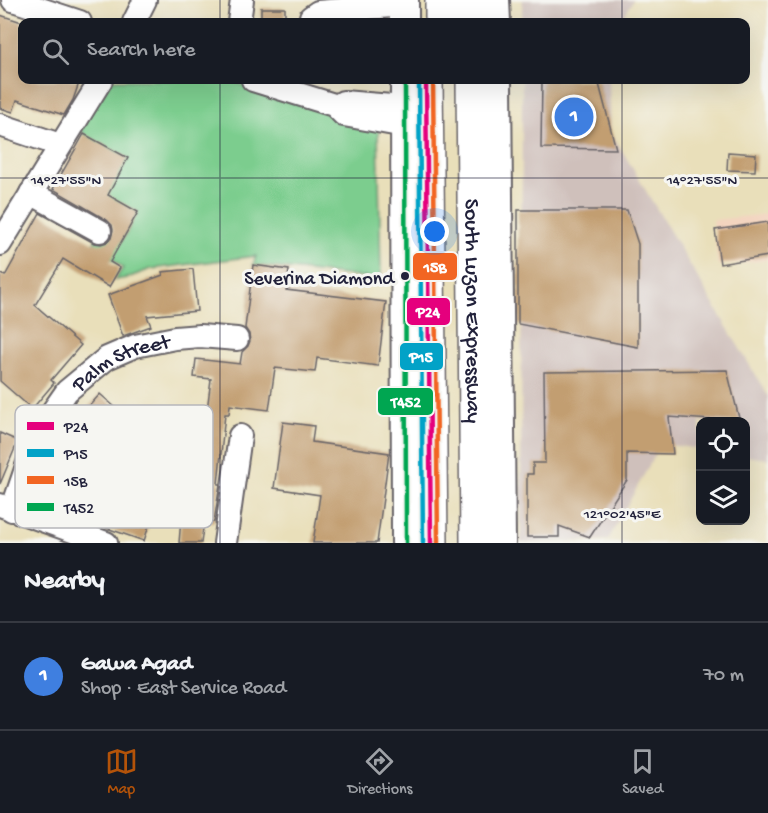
<!DOCTYPE html>
<meta charset="utf-8">
<style>
:root{--surface:#171b24;--page:#20242c;--text:#f1f3f6;--muted:#9ea1a6;--line:#363941;--accent:#b45309}
body{margin:0;font-family:"Gochi Hand",sans-serif;background:var(--page);color:var(--text)}
.controls{position:absolute;right:18px;bottom:18px;display:grid;overflow:hidden;border-radius:12px;box-shadow:0 6px 24px #0002}
.controls button{width:54px;height:54px;display:grid;place-items:center;padding:0;border:0;border-bottom:2px solid var(--line);background:var(--surface);color:var(--text);font:30px sans-serif}
.you{position:absolute;left:435px;top:232px;width:21px;height:21px;margin:-15px;border:4px solid #fff;border-radius:50%;background:#1a73e8;box-shadow:0 0 0 9px #1a73e833}
.badge{display:grid;place-items:center;width:39px;height:39px;border-radius:50%;background:var(--accent);color:#fff;font-size:20px;font-weight:700}
.pin{position:absolute;translate:-50% -50%;border:3px solid #fff;box-shadow:0 2px 6px #0006}
.list{margin:0;padding:0;list-style:none}
h2{display:flex;justify-content:space-between;align-items:center;height:78px;margin:0;padding:0 24px;font-size:26px}
h2 small{font-size:20px;font-weight:400;color:var(--muted)}
.list li{display:grid;grid-template-columns:39px 1fr auto;gap:18px;align-items:center;box-sizing:border-box;height:108px;padding:0 24px;border-top:2px solid var(--line)}
.list b{display:block;font-size:22px;white-space:nowrap}
.list p{margin:0;font-size:20px;white-space:nowrap;color:var(--muted)}
.list em{font-size:20px;font-style:normal;color:var(--muted)}
.icon{flex:none;width:33px;height:33px;fill:none;stroke:currentColor;stroke-width:2;stroke-linecap:round;stroke-linejoin:round}
.map{position:relative;flex:none;width:768px;height:543px;overflow:hidden}
.search{position:absolute;background:var(--surface);box-shadow:0 6px 24px #0002;left:18px;right:18px;top:18px;height:66px;display:flex;align-items:center;gap:15px;box-sizing:border-box;padding:0 21px;border-radius:12px;color:var(--muted);font-size:22px}
.sheet{height:186px;background:var(--surface)}
nav{display:flex;justify-content:space-around;align-items:center;box-sizing:border-box;height:84px;border-top:2px solid var(--line);background:var(--surface);font-size:16px;color:var(--muted)}
nav a{display:grid;justify-items:center;gap:3px}
nav .on{color:var(--accent)}
.map>svg:first-child{display:block}
</style>
<div class="map">
<svg width="768" height="543" viewBox="0 0 768 543">
<rect width="100%" height="100%" fill="#f6f6f2"/>
<filter id="ink" filterUnits="userSpaceOnUse"><feTurbulence type="fractalNoise" baseFrequency=".0167" numOctaves="2"/><feDisplacementMap in="SourceGraphic" scale="12" xChannelSelector="R" yChannelSelector="G"/><feConvolveMatrix kernelMatrix="1 2 1 2 8 2 1 2 1" color-interpolation-filters="sRGB"/></filter>
<filter id="wash" filterUnits="userSpaceOnUse"><feTurbulence type="fractalNoise" baseFrequency=".008" numOctaves="4" result="noise"/><feDisplacementMap in="SourceGraphic" scale="24" xChannelSelector="R" yChannelSelector="G"/><feGaussianBlur stdDeviation="1.35" result="paint"/><feColorMatrix in="noise" values="0 0 0 0 0 0 0 0 0 0 0 0 0 0 0 0 0 1.4 0 .05"/><feComposite in="paint" operator="in"/></filter>
<g filter="url(#wash)">
<rect width="100%" height="100%" fill="#e9dfba"/>
<path fill="#f3d4bf" d="M768,214v46l-50,5 -5,-45z"/>
<g fill="#cfc0bb">
<path d="M522,0h111l-12,22h-99z"/>
<path d="M522,80h87l2,52 157,264v63l-22,-3v-34h-46v27l-39,-5 -53,96 -87,3z"/>
</g>
<path fill="#7ccd8e" stroke="#4f7864" stroke-width="1.5" d="M111,80h117l126,41 24,3 3,155 -128,-14 3,-9 -105,13 -24,9 -12,2 8,-12 -8,-7 -24,-13 10,-17 21,10 16,-29 -32,-17 22,-37 -45,-24 -2,-8z"/>
<g id="blocks">
<g fill="#c29e71">
<rect x="261" y="8" width="24" height="14"/>
<path d="M0,15l22,7v58h58l-7,20 -9,15 -47,-15 -4,12 -13,-4z"/>
<path d="M542,80h56l18,69 -75,-1z"/>
<path d="M84,134l44,24 -20,37 30,17 -28,50 10,6 -11,19 -46,-28 -28,46 46,40 -30,35 3,3 -22,26 -32,-28v-108l5,3 35,-63 54,30 7,1 6,-2 4,-4 2,-8 -1,-5 -5,-5 -54,-31z"/>
<path d="M728,152l28,2 -1,17 -28,-1z"/>
<path d="M518,210h109l11,34v103l-120,-23z"/>
<path d="M768,222v34l-48,8 -5,-34z"/>
<path d="M253,265l36,5 -3,20 100,12 -8,64 -61,-8 -2,14 -40,-4 -6,42 -39,-5 -1,9h-4l-7,70h2l-6,38 -10,-1 -3,22h-22l2,-24 -29,-3 -8,25 -115,-40 14,-39 70,27 -54,-45 17,-18 -3,-2 27,-30 39,34 -27,30 6,6 -4,8 47,16 6,-58 37,4 7,-55 -17,-2 2,-18 44,5 2,-12 6,-6 2,-5 -1,-7 -4,-6z"/>
<path d="M193,269l4,42 -50,5 4,10 -28,10 -15,-41 55,-20 -1,-3z"/>
<path d="M727,370l13,52 -71,-5 4,37 -46,-1v27l-37,57 -31,-11v11h-32v-63h6v-11h12l-1,-91z"/>
<path d="M283,422l31,4 -2,16 77,11 -12,90h-64l7,-48 -46,-7z"/>
<path d="M0,433l18,8 -18,43z"/>
</g>
</g>
</g>
<g filter="url(#ink)">
<use href="#blocks" fill-opacity="0" stroke="#686467" stroke-width="1.5"/>
<g fill="none" stroke-linecap="round" stroke-linejoin="round">
<g stroke="#686467" stroke-width="26">
<g id="minor">
<path d="M13,0l67,22"/>
<path d="M134,22l11,-22"/>
<path d="M239,22l3,-22"/>
<path d="M311,22v-5l7,-5 86,-7"/>
<path d="M253,80l81,25 10,10 61,11"/>
<path d="M343,102l61,5"/>
<path d="M0,125l60,20"/>
<path d="M31,193l69,38"/>
<path d="M0,244l101,-164"/>
<path d="M0,505l106,38"/>
<path id="s1" d="M12,510l27,-79 28,-40 40,-33 28,-12 40,-8 25,-2 37,3"/>
<path d="M225,543l15,-107"/>
</g>
</g>
<g stroke="#686467" stroke-width="32">
<g id="major">
<path d="M404,0v22"/>
<path d="M495,0l1,22"/>
<path d="M405,80l1,463"/>
<path d="M497,80l4,463"/>
</g>
</g>
<g stroke="#686467" stroke-width="36">
<g id="highway">
<path d="M442,0v22"/>
<path d="M472,0l1,22"/>
<path d="M426,80l5,463"/>
<path id="s2" d="M473,80l4,463"/>
</g>
</g>
<use href="#minor" stroke="#fff" stroke-width="22"/>
<use href="#major" stroke="#fff" stroke-width="28"/>
<use href="#highway" stroke="#fff" stroke-width="33"/>
<g stroke="#f6f6f2" stroke-width="9">
<path id="bus-1" d="M426,80l5,463"/>
</g>
<g stroke="#f6f6f2" stroke-width="9">
<path id="bus-2" d="M419,80l4,463"/>
</g>
<g stroke="#f6f6f2" stroke-width="9">
<path id="bus-3" d="M433,80l5,463"/>
</g>
<g stroke="#f6f6f2" stroke-width="9">
<path id="bus-4" d="M405,80l1,463"/>
</g>
<use href="#bus-1" stroke="#e5007d" stroke-width="4.5"/>
<use href="#bus-2" stroke="#02a2c7" stroke-width="4.5"/>
<use href="#bus-3" stroke="#f26522" stroke-width="4.5"/>
<use href="#bus-4" stroke="#00a651" stroke-width="4.5"/>
</g>
</g>
<path fill="none" stroke="#22223b" stroke-width="1.5" stroke-opacity="0.45" d="M220,0v22M622,0v22M220,80v463M622,80v463M0,178h768"/>
<circle fill="#22223b" stroke="#f6f6f2" stroke-width="2" cx="405" cy="276" r="5"/>
<g text-anchor="middle" stroke-width="6" stroke-linejoin="round" paint-order="stroke">
<g font-size="20" fill="#22223b" stroke="#f6f6f2" text-anchor="end">
<text x="394" y="284">Severina Diamond</text>
</g>
<g font-size="22" fill="#22223b" stroke="#f6f6f2">
<text dy="8" stroke="none"><textPath href="#s2" startOffset="231">South Luzon Expressway</textPath></text>
<text dy="8" stroke="none"><textPath href="#s1" startOffset="195">Palm Street</textPath></text>
</g>
</g>
<rect x="15" y="405" width="198" height="123" rx="9" fill="#f6f6f2" stroke="#b6b6bb" stroke-width="1.5"/>
<rect x="27" y="422" width="27" height="8" fill="#e5007d"/>
<rect x="27" y="449" width="27" height="8" fill="#02a2c7"/>
<rect x="27" y="476" width="27" height="8" fill="#f26522"/>
<rect x="27" y="503" width="27" height="8" fill="#00a651"/>
<g font-size="16" fill="#22223b">
<text x="64" y="432">P24</text>
<text x="64" y="459">P15</text>
<text x="64" y="486">15B</text>
<text x="64" y="513">T452</text>
</g>
<g font-size="15" text-anchor="middle" fill="#22223b" stroke="#f6f6f2" stroke-width="6" stroke-linejoin="round" paint-order="stroke">
<text x="66" y="184">14°27'55"N</text>
<text x="702" y="184">14°27'55"N</text>
<text x="622" y="518">121°02'45"E</text>
</g>
<g stroke="#f6f6f2" stroke-width="2">
<rect x="412" y="252" width="46" height="29" rx="6" fill="#f26522"/>
<rect x="406" y="297" width="45" height="29" rx="6" fill="#e5007d"/>
<rect x="399" y="342" width="45" height="29" rx="6" fill="#02a2c7"/>
<rect x="377" y="387" width="57" height="29" rx="6" fill="#00a651"/>
</g>
<g font-size="16" text-anchor="middle" font-weight="bold" fill="#fff">
<text x="435" y="272">15B</text>
<text x="428" y="317">P24</text>
<text x="421" y="362">P15</text>
<text x="406" y="407">T452</text>
</g>
</svg>
<div class="controls">
<button><svg class="icon" aria-label="locate" viewBox="0 0 24 24"><circle cx="12" cy="12" r="6"/><path d="M12 2v4M12 18v4M2 12h4M18 12h4"/></svg></button>
<button><svg class="icon" aria-label="layers" viewBox="0 0 24 24"><path d="M12 4l9 5-9 5-9-5zM3 14l9 5 9-5"/></svg></button>
</div>
<div class="you"></div>
<div class="pin badge" style="left:574px;top:117px;background:#3f7fe0">1</div>
<div class="search"><svg class="icon" aria-label="search" viewBox="0 0 24 24"><circle cx="10" cy="10" r="6"/><path d="M15 15l6 6"/></svg>Search here</div>
</div>
<section class="sheet">
<h2>Nearby<small></small></h2>
<ul class="list">
<li><span class="badge" style="background:#3f7fe0">1</span><div><b>Gawa Agad</b><p>Shop · East Service Road</p></div><em>70 m</em></li>
</ul>
</section>
<nav>
<a class="on"><svg class="icon" aria-label="map" viewBox="0 0 24 24"><path d="M3 6l6-2 6 2 6-2v14l-6 2-6-2-6 2zM9 4v14M15 6v14"/></svg>Map</a>
<a><svg class="icon" aria-label="directions" viewBox="0 0 24 24"><path d="M12 3l9 9-9 9-9-9zM9 14v-3h6M13 9l2 2-2 2"/></svg>Directions</a>
<a><svg class="icon" aria-label="saved" viewBox="0 0 24 24"><path d="M7 4h10v16l-5-4-5 4z"/></svg>Saved</a>
</nav>
